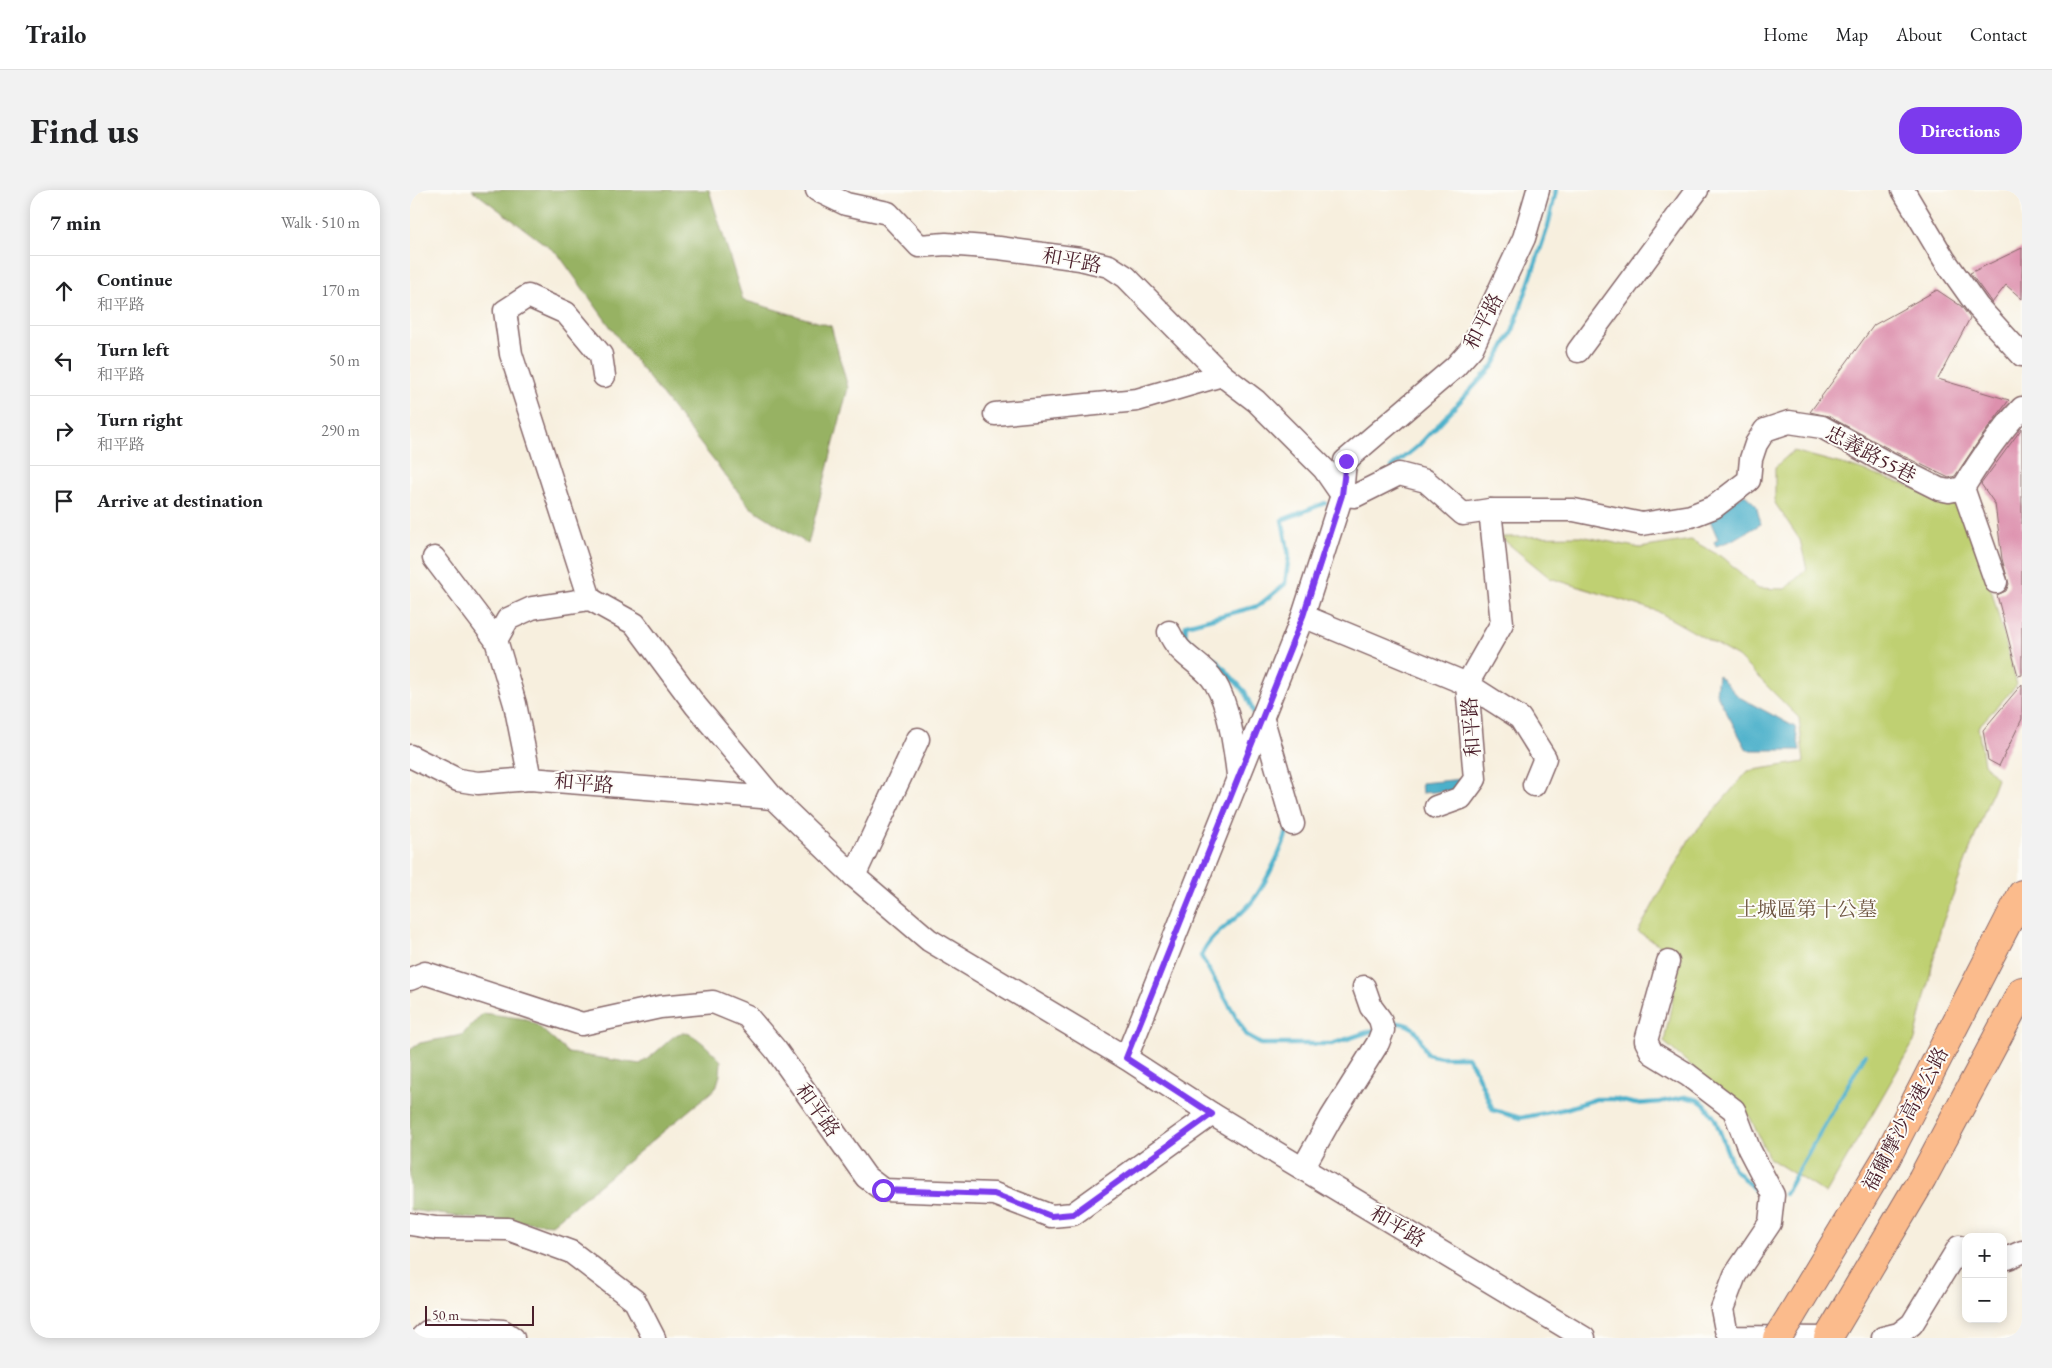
<!DOCTYPE html>
<meta charset="utf-8">
<style>
:root{--surface:#fff;--page:#f2f2f2;--text:#202124;--muted:#757577;--line:#e0e0e0;--accent:#7c3aed}
body{margin:0;font-family:"EB Garamond","Noto Serif TC",serif;background:var(--page);color:var(--text)}
.controls{position:absolute;right:15px;bottom:15px;display:grid;overflow:hidden;border-radius:10px;box-shadow:0 2px 12px #0003}
.controls button{width:45px;height:45px;display:grid;place-items:center;padding:0;border:0;border-bottom:1px solid var(--line);background:var(--surface);color:var(--text);font:25px sans-serif}
.scale{position:absolute;left:15px;bottom:12px;width:109px;box-sizing:border-box;padding-left:5px;border:2px solid #4a1f2b;border-top:0;font-size:14px;line-height:18px;white-space:nowrap;color:#4a1f2b;-webkit-text-stroke:4px #fdfcf7;paint-order:stroke}
.stop{position:absolute;width:15px;height:15px;margin:-11px;border:4px solid #7c3aed;border-radius:50%;background:#fff}
.stop.end{background:#7c3aed;border-color:#fff;box-shadow:0 1px 5px #0008}
.list{margin:0;padding:0;list-style:none}
h2{display:flex;justify-content:space-between;align-items:center;height:65px;margin:0;padding:0 20px;font-size:21px}
h2 small{font-size:16px;font-weight:400;color:var(--muted)}
.list li{display:grid;grid-template-columns:32px 1fr auto;gap:15px;align-items:center;box-sizing:border-box;height:70px;padding:0 20px;border-top:1px solid var(--line)}
.list b{display:block;font-size:19px;white-space:nowrap}
.list p{margin:0;font-size:16px;white-space:nowrap;color:var(--muted)}
.list em{font-size:16px;font-style:normal;color:var(--muted)}
.icon{flex:none;width:28px;height:28px;fill:none;stroke:currentColor;stroke-width:2;stroke-linecap:round;stroke-linejoin:round}
.map{position:relative;flex:none;width:1612px;height:1148px;overflow:hidden;border-radius:20px}
header{display:flex;align-items:center;gap:30px;box-sizing:border-box;height:70px;padding:0 25px;background:var(--surface);border-bottom:1px solid var(--line)}
header strong{font-size:24px}
nav{display:flex;gap:28px;margin-inline-start:auto;font-size:18px}
.intro{display:flex;align-items:center;justify-content:space-between;box-sizing:border-box;height:120px;padding:0 30px}
h1{margin:0;font-size:35px}
.button{padding:12px 22px;border-radius:20px;background:var(--accent);color:#fff;font-size:18px;font-weight:700}
main{display:flex;gap:30px;padding:0 30px}
aside{flex:1;background:var(--surface);border-radius:20px;box-shadow:0 2px 12px #0003}
.map>svg:first-child{display:block}
</style>
<header>
<strong>Trailo</strong>
<nav><a>Home</a><a>Map</a><a>About</a><a>Contact</a></nav>
</header>
<div class="intro"><h1>Find us</h1><a class="button">Directions</a></div>
<main>
<aside>
<h2>7 min<small>Walk · 510 m</small></h2>
<ul class="list">
<li><svg class="icon" aria-label="ahead" viewBox="0 0 24 24"><path d="M12 20V5M6 11l6-6 6 6"/></svg><div><b>Continue</b><p>和平路</p></div><em>170 m</em></li>
<li><svg class="icon" aria-label="left" viewBox="0 0 24 24"><path d="M17 20v-9H6M10 6l-5 5 5 5"/></svg><div><b>Turn left</b><p>和平路</p></div><em>50 m</em></li>
<li><svg class="icon" aria-label="right" viewBox="0 0 24 24"><path d="M7 20v-9h11M14 6l5 5-5 5"/></svg><div><b>Turn right</b><p>和平路</p></div><em>290 m</em></li>
<li><svg class="icon" aria-label="arrive" viewBox="0 0 24 24"><path d="M6 21V4h12l-3 4 3 4H6"/></svg><div><b>Arrive at destination</b></div></li>
</ul>
</aside>
<div class="map">
<svg width="1612" height="1148" viewBox="0 0 1612 1148">
<rect width="100%" height="100%" fill="#fdfcf7"/>
<filter id="ink" filterUnits="userSpaceOnUse"><feTurbulence type="fractalNoise" baseFrequency=".02" numOctaves="2"/><feDisplacementMap in="SourceGraphic" scale="10" xChannelSelector="R" yChannelSelector="G"/><feConvolveMatrix kernelMatrix="1 2 1 2 8 2 1 2 1" color-interpolation-filters="sRGB"/></filter>
<filter id="wash" filterUnits="userSpaceOnUse"><feTurbulence type="fractalNoise" baseFrequency=".0096" numOctaves="4" result="noise"/><feDisplacementMap in="SourceGraphic" scale="20" xChannelSelector="R" yChannelSelector="G"/><feGaussianBlur stdDeviation="1.12" result="paint"/><feColorMatrix in="noise" values="0 0 0 0 0 0 0 0 0 0 0 0 0 0 0 0 0 1.4 0 .05"/><feComposite in="paint" operator="in"/></filter>
<g filter="url(#wash)">
<rect width="100%" height="100%" fill="#f7efde"/>
<path fill="#bfd072" stroke="#84784e" d="M1383,261l56,15 111,37 32,89 25,93 -39,42 6,37 13,14 -56,149 -26,113 -89,154 -57,-36 -19,-41 -86,-75 17,-84 -43,-26 52,-94 58,-67 56,-9 -5,-44 -61,-61 -81,-46 -107,-33 -50,-41 81,-1 59,12 51,-8 33,18 33,30 28,1 22,-20 -7,-29 -25,-37v-36z"/>
<g fill="#97b264" stroke="#706848">
<path d="M62,0h237l34,110 88,26 17,62 -40,156 -58,-37 -123,-157 -69,-96z"/>
<path d="M73,823l43,6 11,6 31,28 72,11c43,-28 34,-52 81,-3l-1,14 -4,13 -164,136 -84,-6 -58,-8v-160l10,-7 42,-8z"/>
</g>
<g fill="#4bb0ca" stroke="#4a687a">
<path d="M1334,304l12,11 5,19 -28,16 -17,6 -2,-4 4,-3 -9,-21z"/>
<path d="M1308,485l21,22 56,30 5,23h-53l-31,-57z"/>
<path d="M1052,589l-5,11 -35,3 -1,-10z"/>
</g>
<g fill="none" stroke-linecap="round" stroke-linejoin="round">
<g stroke="#4bb0ca" stroke-width="4.5">
<path d="M982,277l28,-23 73,-78 20,-36 35,-104 8,-36"/>
<path d="M844,524l-9,-22 -27,-30 -33,-25 1,-12 72,-19 27,-22 4,-29 -7,-35 43,-17"/>
<path d="M877,638c0,14 -26,64 -37,76 -15,18 -40,29 -49,52l46,80 14,8h71l42,-14"/>
<path d="M979,832c28,1 27,9 38,32l14,3h26l7,10 19,43 27,8 45,-9 31,-10h18l22,5 24,-2 25,-5 13,3 7,5 10,14 19,50 30,30"/>
<path d="M1375,1004l80,-139"/>
</g>
</g>
<g id="blocks">
<g fill="#dd90ad">
<path d="M1612,58v51l-16,-14 -14,18 -22,-30z"/>
<path d="M1527,100l24,16 9,12 -32,61 71,21 -29,39 -25,37 -6,2 -56,-27 -65,-35 -18,-4 64,-87z"/>
<path d="M1612,238v247l-4,1 -21,-81 9,-4 3,-7 -7,-25 -7,-55 -14,-20z"/>
<path d="M1612,494v35l-23,47 -11,-6 -5,-30z"/>
</g>
</g>
</g>
<g filter="url(#ink)">
<use href="#blocks" fill-opacity="0" stroke="#87686a" stroke-width="1"/>
<g fill="none" stroke-linecap="round" stroke-linejoin="round">
<g stroke="#87686a" stroke-width="25">
<g id="minor">
<path d="M407,0l29,14 42,9 31,33 27,-2 53,4 81,11 29,7 17,11 96,98 34,26 68,68 18,26"/>
<path d="M1493,0l41,69 34,48 44,48"/>
<path d="M1168,161l119,-161"/>
<path d="M585,224l142,-14 85,-25"/>
<path d="M1553,298l33,94"/>
<path d="M932,305l13,1 44,-22 27,7 37,33 27,-4 12,113 -35,61 53,34 25,40 -11,27"/>
<path d="M1080,320h84l68,14 49,-8 23,-9 35,-27 2,-21 5,-15 9,-14 24,-8 33,5 65,36 52,26 10,2 14,-3c17,-28 36,-56 59,-80"/>
<path d="M24,368l62,82"/>
<path d="M180,409l-79,-245 -6,-43 23,-15 38,17 35,42 3,21"/>
<path d="M893,426l164,68 8,95 -14,19 -25,9"/>
<path d="M759,442c9,22 27,28 42,45 17,20 24,72 27,98"/>
<path d="M853,530l30,104"/>
<path d="M0,566l48,24 20,3 52,-4 243,19 81,78 75,64 197,118 86,56 372,224"/>
<path d="M120,589l-15,-75 -19,-64 12,-21 24,-11 58,-9 45,25 61,82 77,92"/>
<path d="M444,686l64,-137"/>
<path d="M1258,772l-22,79 6,12 36,22 46,35 15,39 24,46 -3,28 -35,52 -13,34 4,21 6,7 94,1"/>
<path d="M0,789l15,-6 157,51 78,-17 53,-5 34,14 29,34 90,127 17,13 111,4 57,22 22,-2 139,-100"/>
<path d="M716,868l177,-442 39,-121 3,-34 110,-94 17,-19 52,-110 14,-48"/>
<path d="M893,978l28,-50 47,-75 5,-13 -3,-11 -9,-12 -7,-20"/>
<path d="M0,1034l26,4 72,1 63,23 64,49 19,37"/>
<path d="M1593,1067l5,1 14,-6"/>
<path d="M11,1148l6,-6 32,-4 44,3 10,7"/>
<path d="M1473,1148l16,-4 13,-10 47,-77 7,2"/>
</g>
</g>
<g stroke="#87686a" stroke-width="30">
<g id="highway">
<path d="M1381,1126l96,-159 135,-263"/>
<path d="M1418,1148l94,-159 100,-188"/>
</g>
</g>
<use href="#minor" stroke="#fff" stroke-width="22"/>
<use href="#highway" stroke="#fbbb8c" stroke-width="28"/>
<g stroke="#87686a" stroke-width="30" stroke-linecap="butt">
<path id="highway-bridge" d="M1367,1148l14,-22"/>
</g>
<use href="#highway-bridge" stroke="#fbbb8c" stroke-width="28"/>
</g>
</g>
<g fill="none" stroke-linecap="round" stroke-linejoin="round" filter="url(#ink)">
<path stroke="#7c3aed" stroke-width="6" d="M473,1000l111,4 57,22 22,-2 139,-100 -86,-56 177,-442 39,-121 4,-34"/>
</g>
<g text-anchor="middle" stroke-width="4" stroke-linejoin="round" paint-order="stroke">
<g font-size="20" fill="#4a1f2b" stroke="#fdfcf7">
<text transform="translate(662 70) rotate(11)" y="7">和平路</text>
<text transform="translate(1073 131) rotate(-62)" y="7">和平路</text>
<text transform="translate(1461 264) rotate(28)" y="7">忠義路55巷</text>
<text transform="translate(1061 537) rotate(-94)" y="7">和平路</text>
<text transform="translate(174 593) rotate(5)" y="7">和平路</text>
<text transform="translate(408 920) rotate(55)" y="7">和平路</text>
<text transform="translate(1495 929) rotate(-62)" y="7">福爾摩沙高速公路</text>
<text transform="translate(988 1036) rotate(31)" y="7">和平路</text>
</g>
<g font-size="20" fill="#6d5440" stroke="#fdfcf7">
<text x="1397" y="726">土城區第十公墓</text>
</g>
</g>
</svg>
<div class="controls">
<button>+</button>
<button>−</button>
</div>
<div class="scale">50 m</div>
<div class="stop" style="left:473px;top:1000px"></div>
<div class="stop end" style="left:936px;top:271px"></div>
</div>
</main>
